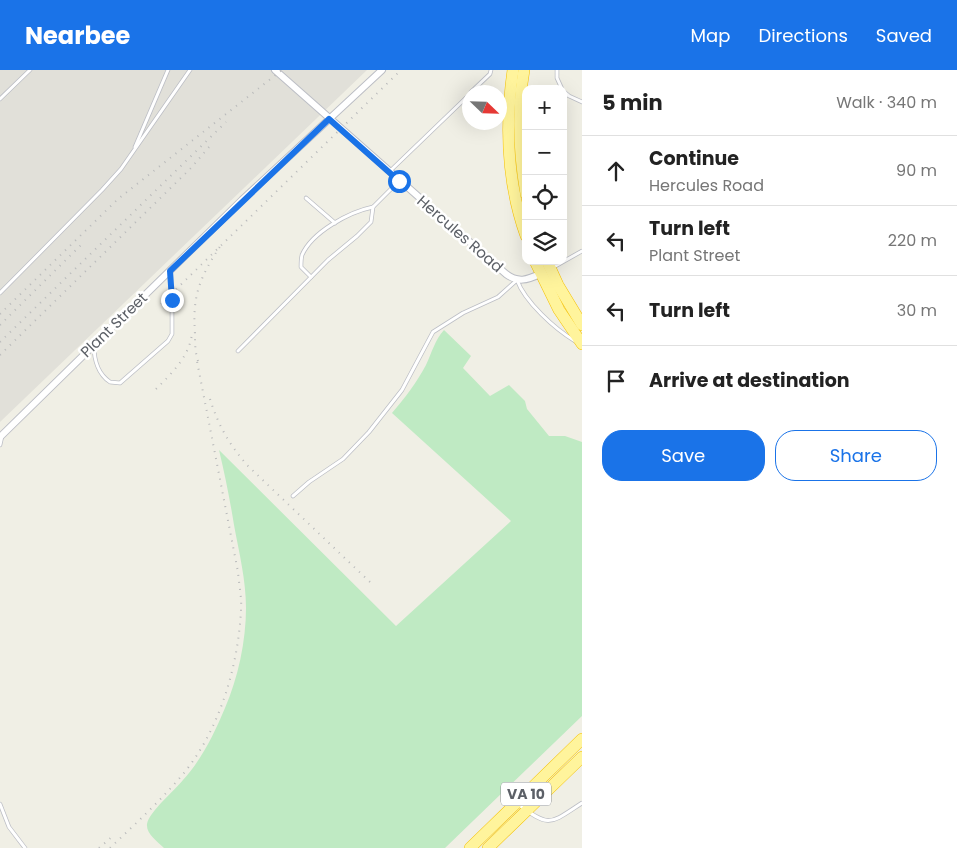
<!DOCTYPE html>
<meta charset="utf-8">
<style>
:root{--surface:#fff;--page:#f6f6f6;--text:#222;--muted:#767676;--line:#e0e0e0;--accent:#1a73e8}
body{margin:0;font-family:Poppins,sans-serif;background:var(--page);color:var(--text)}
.controls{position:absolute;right:15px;top:15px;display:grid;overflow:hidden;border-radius:10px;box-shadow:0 5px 20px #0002}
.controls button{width:45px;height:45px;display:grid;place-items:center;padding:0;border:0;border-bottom:1px solid var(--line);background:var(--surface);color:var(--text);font:25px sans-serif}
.compass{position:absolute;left:462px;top:15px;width:45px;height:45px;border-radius:50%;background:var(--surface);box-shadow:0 5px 20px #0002;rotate:113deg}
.stop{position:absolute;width:15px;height:15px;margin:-11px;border:4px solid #1a73e8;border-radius:50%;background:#fff}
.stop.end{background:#1a73e8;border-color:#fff;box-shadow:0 1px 5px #0008}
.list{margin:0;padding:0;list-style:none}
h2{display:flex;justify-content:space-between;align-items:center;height:65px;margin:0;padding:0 20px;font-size:21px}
h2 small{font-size:16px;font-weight:400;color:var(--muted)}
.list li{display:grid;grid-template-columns:32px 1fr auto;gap:15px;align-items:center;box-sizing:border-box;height:70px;padding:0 20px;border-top:1px solid var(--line)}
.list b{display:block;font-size:19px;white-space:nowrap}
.list p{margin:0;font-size:16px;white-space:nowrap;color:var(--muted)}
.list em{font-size:16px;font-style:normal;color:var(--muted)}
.actions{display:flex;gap:10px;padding:15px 20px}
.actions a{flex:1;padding:11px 0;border:1px solid var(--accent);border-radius:20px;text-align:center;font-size:18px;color:var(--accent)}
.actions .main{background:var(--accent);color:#fff}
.icon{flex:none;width:28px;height:28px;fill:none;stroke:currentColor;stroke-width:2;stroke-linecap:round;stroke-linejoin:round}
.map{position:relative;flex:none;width:582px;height:778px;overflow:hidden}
header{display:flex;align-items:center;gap:30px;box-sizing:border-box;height:70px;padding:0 25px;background:var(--accent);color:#fff}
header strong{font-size:24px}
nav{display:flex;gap:28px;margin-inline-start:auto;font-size:18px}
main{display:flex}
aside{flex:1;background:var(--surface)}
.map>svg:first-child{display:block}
</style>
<header>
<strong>Nearbee</strong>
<nav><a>Map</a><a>Directions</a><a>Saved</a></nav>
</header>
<main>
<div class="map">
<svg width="582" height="778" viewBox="0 0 582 778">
<rect width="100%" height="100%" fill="#f0efe5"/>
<path fill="#e1e0d9" d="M0,0h367l-367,352z"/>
<path fill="#bfeac3" d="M444,260l27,26 -8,12 27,28 19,-11 16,16 2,8 22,27h16l17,6v274l-137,132h-281c-7,-7 -18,-14 -17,-24 2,-12 28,-34 36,-44 19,-21 31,-46 42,-72 13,-30 21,-67 21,-100 0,-28 -7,-56 -12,-83 -4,-25 -9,-50 -15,-75l177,176 115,-105 -119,-108c13,-15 25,-31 34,-48 6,-13 9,-25 18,-35z"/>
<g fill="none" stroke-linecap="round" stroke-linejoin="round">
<g stroke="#bcbec5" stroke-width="4.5">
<g id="service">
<path d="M557,0v8l5,11"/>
<path d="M563,21l6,5 13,6"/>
<path d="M471,22l19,-18 1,-4"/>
<path d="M0,29l30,-29"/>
<path d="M135,77l33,-77"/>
<path d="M389,102l81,-78"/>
<path d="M306,128l29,25"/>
<path d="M552,198l30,-17"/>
<path d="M311,207l-10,-10c0,-3 0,-8 1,-12 10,-23 47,-43 71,-48"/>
<path d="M0,223l102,-103 19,-21 69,-99"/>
<path d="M94,276c0,13 4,28 16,36l10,1 48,-42 4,-7v-34l-2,-29"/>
<path d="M238,281l90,-91 29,-24 14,-14 2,-15 26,-26"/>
<path d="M0,375l2,-9"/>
<path d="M293,426l16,-14 34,-23 26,-27 33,-42 31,-58 30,-19 35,-16 19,-17c8,22 38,49 58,61"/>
<path d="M0,734l9,23 16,21"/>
<path d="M518,734c32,25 33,19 64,-1"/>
</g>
</g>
<g stroke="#bcbec5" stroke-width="8">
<g id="minor">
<path d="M275,0l231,204c12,9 21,6 34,0"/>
<path d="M0,367l242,-237 140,-130"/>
</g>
</g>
<g stroke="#f5c000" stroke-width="12">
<g id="trunk">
<path d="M513,0c-8,56 -6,113 13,166"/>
<path d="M524,0c-7,41 -5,83 2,124"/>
<path d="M535,191l24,49 23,34"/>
<path d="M547,191l11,24 24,40"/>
<path d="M470,778l112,-109"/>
<path d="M488,778l94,-91"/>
</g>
</g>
<use href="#service" stroke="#fff" stroke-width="3"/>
<use href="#minor" stroke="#fff" stroke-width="6"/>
<use href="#trunk" stroke="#fff49c" stroke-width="11"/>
<g stroke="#b8b9ba" stroke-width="2" stroke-dasharray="1 6" stroke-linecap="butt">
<path d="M161,234l240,-234"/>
<path d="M0,244l118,-115 164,-129"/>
<path d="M0,255l81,-80"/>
<path d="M0,272l226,-220"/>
<path d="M0,285l191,-187 18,-21"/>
<path d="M198,291c-3,-9 -3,-18 -3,-27 -3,-39 5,-57 26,-89"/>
<path d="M156,319c16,-16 33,-32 36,-55"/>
<path d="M210,329c8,26 20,47 38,67l123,117"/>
<path d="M99,778l15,-13"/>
<path d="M110,778c23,-22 46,-43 67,-67 41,-45 61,-112 64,-171 1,-12 -2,-25 -3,-38l-42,-216"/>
</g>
</g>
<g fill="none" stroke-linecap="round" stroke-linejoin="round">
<path stroke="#1a73e8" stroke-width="6" d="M172,230l-2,-29 159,-152 70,62"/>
</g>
<g text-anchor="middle" stroke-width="5" stroke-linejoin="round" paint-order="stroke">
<rect fill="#fff" stroke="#8d9095" stroke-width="1" x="501" y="712.5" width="50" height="23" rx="4"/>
<g font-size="14" font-weight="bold" fill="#5c6067">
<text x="526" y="729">VA 10</text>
</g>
<g font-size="15" fill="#5c6067" stroke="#fff">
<text transform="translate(460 164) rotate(41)" y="5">Hercules Road</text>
<text transform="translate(114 255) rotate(-44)" y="5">Plant Street</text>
</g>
</g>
</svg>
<div class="controls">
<button>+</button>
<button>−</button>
<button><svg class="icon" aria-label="locate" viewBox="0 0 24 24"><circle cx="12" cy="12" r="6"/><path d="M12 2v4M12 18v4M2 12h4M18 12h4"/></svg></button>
<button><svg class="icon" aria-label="layers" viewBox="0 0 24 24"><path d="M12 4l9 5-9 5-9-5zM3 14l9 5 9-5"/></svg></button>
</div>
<svg class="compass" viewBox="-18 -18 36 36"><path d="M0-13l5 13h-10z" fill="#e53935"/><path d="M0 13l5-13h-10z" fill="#767676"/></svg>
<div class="stop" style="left:399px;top:111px"></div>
<div class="stop end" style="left:172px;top:230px"></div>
</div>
<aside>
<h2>5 min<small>Walk · 340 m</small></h2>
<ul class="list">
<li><svg class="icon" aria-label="ahead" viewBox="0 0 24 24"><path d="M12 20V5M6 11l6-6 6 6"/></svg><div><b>Continue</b><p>Hercules Road</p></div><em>90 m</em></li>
<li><svg class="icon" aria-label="left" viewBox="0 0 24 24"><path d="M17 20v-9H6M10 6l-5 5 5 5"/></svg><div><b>Turn left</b><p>Plant Street</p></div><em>220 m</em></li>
<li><svg class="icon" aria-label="left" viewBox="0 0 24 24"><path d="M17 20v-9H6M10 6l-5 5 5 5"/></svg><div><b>Turn left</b></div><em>30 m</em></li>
<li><svg class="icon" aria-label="arrive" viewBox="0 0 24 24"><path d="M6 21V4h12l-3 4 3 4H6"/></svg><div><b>Arrive at destination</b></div></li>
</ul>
<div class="actions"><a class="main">Save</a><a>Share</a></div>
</aside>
</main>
